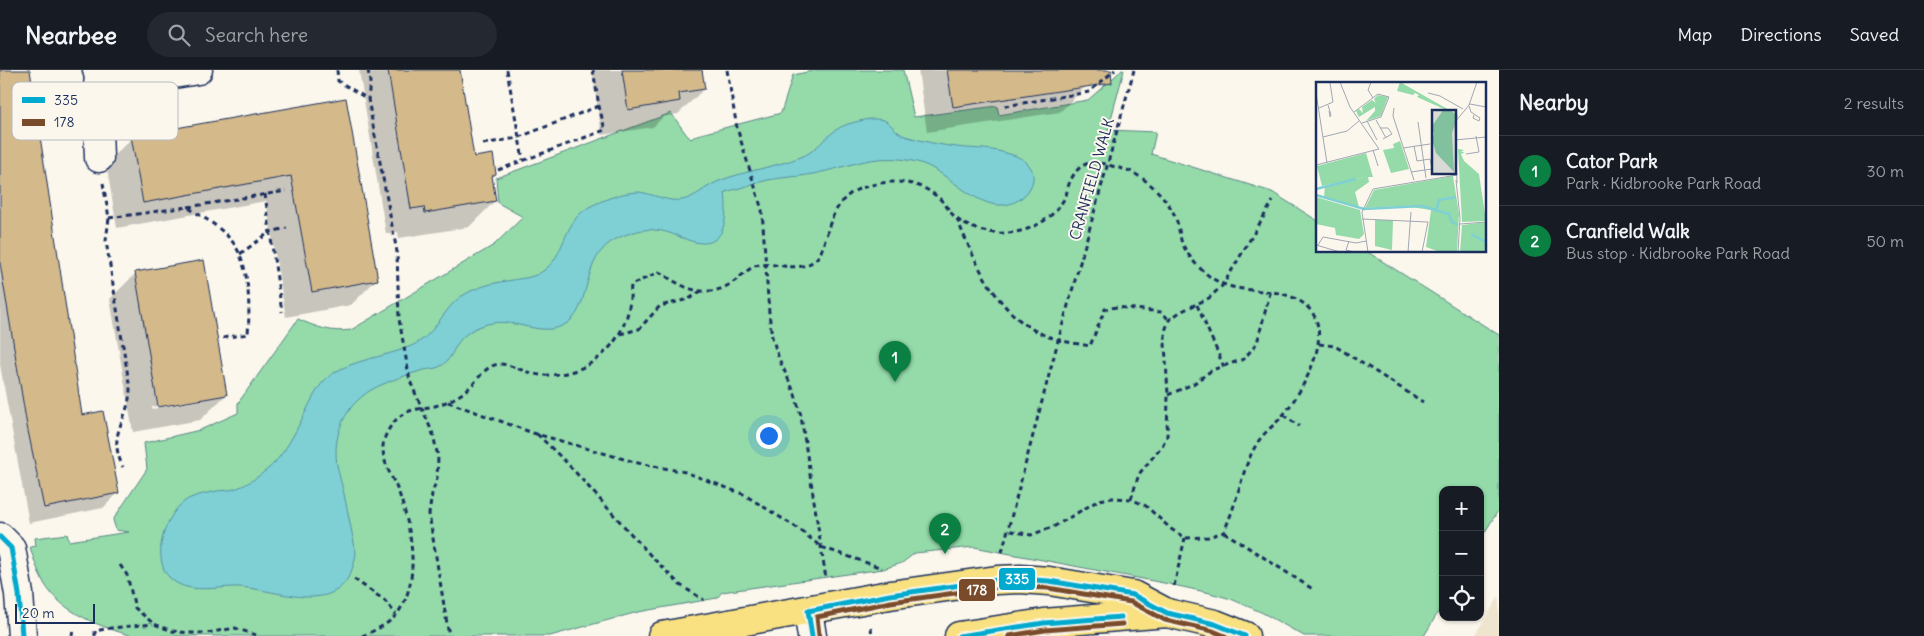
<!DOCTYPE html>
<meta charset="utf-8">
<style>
:root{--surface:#171b24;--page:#242831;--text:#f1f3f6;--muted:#9ea1a6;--line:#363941;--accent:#0b8043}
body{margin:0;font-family:Delius,sans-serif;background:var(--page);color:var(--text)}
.controls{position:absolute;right:15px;bottom:15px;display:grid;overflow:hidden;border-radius:10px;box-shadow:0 1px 4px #0004}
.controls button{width:45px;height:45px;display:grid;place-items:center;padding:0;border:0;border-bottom:1px solid var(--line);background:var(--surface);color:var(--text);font:25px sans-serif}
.scale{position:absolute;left:15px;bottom:12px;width:80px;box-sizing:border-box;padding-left:5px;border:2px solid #1b2f5e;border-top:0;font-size:14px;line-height:18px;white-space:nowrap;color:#1b2f5e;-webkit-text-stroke:4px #fbf7ec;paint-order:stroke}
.you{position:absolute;left:768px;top:365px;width:18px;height:18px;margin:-12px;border:4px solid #fff;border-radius:50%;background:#1a73e8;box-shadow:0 0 0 8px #1a73e833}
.badge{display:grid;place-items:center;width:32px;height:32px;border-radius:50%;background:var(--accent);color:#fff;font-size:16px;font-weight:700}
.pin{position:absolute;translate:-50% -41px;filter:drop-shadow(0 1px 2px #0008)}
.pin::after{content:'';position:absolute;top:26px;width:18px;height:15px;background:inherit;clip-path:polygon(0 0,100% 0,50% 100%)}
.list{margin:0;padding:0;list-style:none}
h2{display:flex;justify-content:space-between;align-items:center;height:65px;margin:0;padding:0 20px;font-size:21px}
h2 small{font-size:16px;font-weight:400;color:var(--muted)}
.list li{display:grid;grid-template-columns:32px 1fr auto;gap:15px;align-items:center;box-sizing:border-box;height:70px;padding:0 20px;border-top:1px solid var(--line)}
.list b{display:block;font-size:19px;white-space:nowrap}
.list p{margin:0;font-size:16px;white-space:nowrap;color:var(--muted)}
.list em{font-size:16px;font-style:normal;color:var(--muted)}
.icon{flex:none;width:28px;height:28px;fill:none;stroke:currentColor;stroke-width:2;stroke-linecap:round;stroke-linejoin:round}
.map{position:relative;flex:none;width:1499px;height:566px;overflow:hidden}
header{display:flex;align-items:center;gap:30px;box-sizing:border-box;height:70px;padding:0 25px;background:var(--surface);border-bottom:1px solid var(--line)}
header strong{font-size:24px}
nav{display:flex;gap:28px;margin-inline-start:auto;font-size:18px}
.search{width:350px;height:45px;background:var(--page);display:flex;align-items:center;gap:12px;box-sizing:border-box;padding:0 18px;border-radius:28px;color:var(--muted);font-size:19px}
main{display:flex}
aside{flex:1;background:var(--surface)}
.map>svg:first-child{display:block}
</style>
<header>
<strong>Nearbee</strong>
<div class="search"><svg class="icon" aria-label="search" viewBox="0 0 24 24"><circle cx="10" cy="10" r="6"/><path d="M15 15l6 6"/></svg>Search here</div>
<nav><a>Map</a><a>Directions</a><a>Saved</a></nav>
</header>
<main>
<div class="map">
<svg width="1499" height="566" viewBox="0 0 1499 566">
<rect width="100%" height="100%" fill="#fbf7ec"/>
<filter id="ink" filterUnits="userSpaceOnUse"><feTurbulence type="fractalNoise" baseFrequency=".02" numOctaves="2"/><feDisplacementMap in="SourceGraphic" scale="10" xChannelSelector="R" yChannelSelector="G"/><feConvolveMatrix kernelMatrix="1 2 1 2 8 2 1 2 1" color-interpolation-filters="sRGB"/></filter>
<g filter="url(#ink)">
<path fill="#efe5cf" d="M1499,526v40h-24z"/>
<path fill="#94dba9" stroke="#588584" d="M817,0h86l11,47 83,-11 2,9 89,-15 34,-30h2l-16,60 48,2 -5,22 121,38 46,29v30h48l133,84v174l-19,31v-50h-37v114l-19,32h-120l-41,-23 -32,-14 -21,-6 -41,-9 -195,-37 -59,6 -13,10 -19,6 -161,23 -5,6 -79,14 -88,24h-417c-30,-8 -73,-24 -89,-53 -6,-11 -10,-23 -14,-36l6,-1 -1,-8 32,-4 2,7 60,-9 -13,-2 -3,-10 34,-51 -3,-26 56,-13 38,-17v-10l60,-84c18,8 33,14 53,11l143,-85 29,-28 -25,-14 -2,-25 175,-65 15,21 5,5 6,-4 84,-22 12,-38z"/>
<path fill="#7ed0d5" stroke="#5690a5" d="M869,49c4,0 11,0 15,1 8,4 12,13 21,16 16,5 35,9 52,11 14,2 31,1 45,5 8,2 17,4 24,10 18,16 -1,41 -22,43 -30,3 -58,-36 -87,-43 -43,-10 -63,4 -104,12 -15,3 -30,3 -45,6 -14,3 -29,9 -43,12 3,25 1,60 -34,49 -12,-4 -23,-10 -36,-11 -11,-2 -26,3 -37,8 -41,19 -23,74 -56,88 -22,10 -47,-7 -70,-3 -11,2 -22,7 -30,15 -9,9 -10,23 -23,29 -5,2 -11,2 -15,3 -14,4 -30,9 -43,15 -28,12 -45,37 -45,68 0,13 5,28 8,41 4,19 8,39 12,59 -10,68 -71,38 -116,34 -22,-1 -53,9 -71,-10 -8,-8 -9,-21 -8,-32 2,-15 11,-35 24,-44 7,-5 18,-7 27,-9 7,-2 15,-1 22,-3 11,-3 21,-10 30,-17 21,-15 33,-44 44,-65 5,-10 11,-22 19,-29 21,-19 65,-21 90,-35 22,-12 28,-41 52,-51 14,-7 29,-10 44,-12 10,-2 18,-2 27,-7 29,-17 19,-53 55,-69 14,-6 29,-12 44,-12 16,2 33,13 50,6 10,-4 19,-13 30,-17 26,-10 55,-14 82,-24 13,-5 20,-15 31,-24 10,-9 23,-11 37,-14z"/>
<g fill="#0003" fill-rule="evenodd">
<path d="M0,0h28l53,346 37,77 -15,15 -74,15 -29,-158z"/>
<path d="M359,0h100l14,89 22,15 -4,4 4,23 -26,26 -70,11 -1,-6 -12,2z"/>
<path d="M592,0h109l3,19 -26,25 -15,3 -10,10 -51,8z"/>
<path d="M918,0h166l2,16 -26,26 -133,20z"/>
<path d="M345,30l32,179 -26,26 -65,12 -20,-116 -149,27 -11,-65 26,-25z"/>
<path d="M136,203l90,122 -26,25 -67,12 -23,-133zM198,329v2l-46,8v-2z"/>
</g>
<g fill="#d4ba8a" stroke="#1b2f5e">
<path d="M0,0h30l52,345 21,-4 16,82 -75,15 -17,-82 -27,-163z"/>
<path d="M388,0h72l14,87 19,-3 3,20 -4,2 4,25 -71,12 -1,-6 -13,2z"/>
<path d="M622,0h80l3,19 -26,4 1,8 -52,9z"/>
<path d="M947,0h164l1,13 -159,24z"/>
<path d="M346,28l32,182 -66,12 -21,-116 -148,27 -12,-67z"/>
<path d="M204,190l23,135 -69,12 -23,-135z"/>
</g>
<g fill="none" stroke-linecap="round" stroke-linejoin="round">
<g stroke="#1b2f5e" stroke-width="31">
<g id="minor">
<path d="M97,0l2,6 12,6h14l73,-12"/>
<path d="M99,88l-2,-60 2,-22"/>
<path d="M0,467l11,11 8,46 3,42"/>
<path d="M808,541l4,25"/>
</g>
</g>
<g stroke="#1b2f5e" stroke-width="31">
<g id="highway">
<path d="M662,566l228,-41 107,-15 23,-1 29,2 84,14 34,18 48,11 30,12"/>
<path d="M959,566l85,-13 123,-10"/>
</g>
</g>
<g stroke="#1b2f5e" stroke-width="3" stroke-dasharray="5 4" stroke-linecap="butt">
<path d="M337,0l1,11 30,18 29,153 2,67 11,62 23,53 5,23 -1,21 -5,16 -3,20 20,122"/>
<path d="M368,0l2,12 -2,17"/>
<path d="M507,0l16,90"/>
<path d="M727,0l10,58 25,82 7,103 3,24 7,22 16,35 6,22 25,163"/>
<path d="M1005,36l84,-14 26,-22"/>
<path d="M483,74l34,-6 82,-32"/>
<path d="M498,100l107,-40 -6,-24 -6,-36"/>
<path d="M103,113l6,35 -3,23 24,148c-1,33 -24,43 -7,78"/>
<path d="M265,124l5,38 17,-4"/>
<path d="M188,137l98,-16"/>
<path d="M109,148l78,-11c16,10 32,19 44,33 19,22 19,66 17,94l-26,4"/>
<path d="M957,149c18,43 40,95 85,115 15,7 32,9 48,12l15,-37 12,-2 45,5 7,8"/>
<path d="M240,184l30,-22 12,80"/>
<path d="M1197,235l27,62"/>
<path d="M620,264l19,-5 21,-23 29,-7 12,-8"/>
<path d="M1319,274l16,2 88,56"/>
<path d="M1168,325l25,-11 19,-14 32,-11 13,-16 13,-50"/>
<path d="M448,332l85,31 105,30 47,9 58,22 56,35 22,18 61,21"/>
<path d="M1283,345l16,11"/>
<path d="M537,364l30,29 84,93 29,29 24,15"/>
<path d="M1131,429l8,-25 23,-28 5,-10 1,-41 -3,-52v-12l4,-11 11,-8 29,-14 14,-13 50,-84"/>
<path d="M1224,462l90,58"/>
<path d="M1002,482l56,-211 76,-271"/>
<path d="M120,495l7,10 8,33 19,16 18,7 19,2h16l28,-5 24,8"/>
<path d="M354,509l30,21 12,14"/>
<path d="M1174,516l11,-48"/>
<path d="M871,557l1,9"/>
<path d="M72,566l1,-8"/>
<path d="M95,566v-5l16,-3 42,-4"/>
<path d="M362,566c12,-5 27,-12 35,-22 24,-32 15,-82 3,-118 -5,-15 -16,-29 -17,-46 -1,-12 7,-25 16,-33 11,-9 23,-8 36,-11 14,-4 29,-12 39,-23 7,-8 14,-19 27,-19 13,1 26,10 40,11 39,2 72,-19 85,-56 4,-11 4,-23 5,-34l28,-13c15,9 31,21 50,19 12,0 23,-7 33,-16 4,-3 8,-7 13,-9 20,-6 45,10 62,-8 6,-7 7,-17 10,-25 5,-19 15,-39 35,-45 28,-10 58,-9 80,13 5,5 8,12 14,17 12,11 34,16 50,15 24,-1 46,-13 58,-34 3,-4 3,-10 5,-15 9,-22 22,-25 43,-18 9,3 17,3 25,9 14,8 30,24 37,39 4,8 5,17 7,26 4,11 12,22 21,30 31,30 65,13 96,30 44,24 7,87 -14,114 -8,10 -19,17 -26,28 -12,18 -16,39 -23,60 -3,10 -7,20 -11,30l-16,5 -23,1 -14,-9 -25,-23 -15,-7 -19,-1 -13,2 -44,26 -24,9 -24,-5"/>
</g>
<use href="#minor" stroke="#fbf7ec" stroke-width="28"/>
<use href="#highway" stroke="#f9e181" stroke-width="28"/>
<g stroke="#fbf7ec" stroke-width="9">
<g id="bus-1">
<path d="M0,467l11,11 8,46 3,42"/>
<path d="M812,566l-4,-25 82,-16 107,-15 23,-1 29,2 84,14 34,18 48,11 30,12"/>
<path d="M959,566l85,-13 77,-6"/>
</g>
</g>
<g stroke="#fbf7ec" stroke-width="9">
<g id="bus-2">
<path d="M819,565l-2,-18 74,-15 107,-15h22l28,1 83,14 34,18 48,11 12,5"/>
<path d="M1009,566l36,-6 77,-6"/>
</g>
</g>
<use href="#bus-1" stroke="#00a9ce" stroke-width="5"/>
<use href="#bus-2" stroke="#7a4b2a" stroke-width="5"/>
</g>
</g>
<g text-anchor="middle" stroke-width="4" stroke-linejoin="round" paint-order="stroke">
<g font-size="15" fill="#1b2f5e" stroke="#fbf7ec">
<text transform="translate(1092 109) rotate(-74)" y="5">CRANFIELD WALK</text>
</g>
</g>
<g transform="translate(1316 12)">
<rect width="170" height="170" fill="#fbf7ec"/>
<path d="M84,0l58,33 -6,18 2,39 -18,-19 -5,-17 3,-1 -2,-9 12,-17 -27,-12 2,-2 -4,-2 -2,2 -16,-4zM62,13l10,2 -7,19 -15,5 9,-10v-4l-16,10 -3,-6 3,-2 4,4 -1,-6 10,-7 4,3 -2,-4zM84,59l9,28 -18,4 -8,-23 11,-2 -1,-4zM142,67l6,1 -3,2h4l-4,2 3,7 15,13 7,47 -24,1zM50,71l7,24h-5l1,5 -14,10 4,15 -35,-10 1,-11 42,-9 -45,9 -5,-20zM137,94l6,38 -2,38h-17l-14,-5 5,-37 -27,-4 -39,2 9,-18zM0,115l44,13 4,24 -5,5 -23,-4 -1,-7 -19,-4zM59,138h18l-1,30 -17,-4zM170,140v30h-26l2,-27z" fill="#94dba9"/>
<path fill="none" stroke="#7ed0d5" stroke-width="2.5" d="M0,107l40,-10M0,113l48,14 58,-3 27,8 3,8 6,3M120,129l3,-11 17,-3M155,152l15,8"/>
<path fill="none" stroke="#a1a7b3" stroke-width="1" d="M55,0l-3,8 5,8M0,11l11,70M112,11l12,3 23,13M12,23l3,10 -1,2 -1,-6M153,23l8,-23M153,24l2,6 9,6 -1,3 -6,-3 1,-3M3,26l14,-6 -3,-19M78,26l-1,8 21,64M38,30l24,-18 11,3 -8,20 -19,6M60,38l10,18M51,39l10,19M102,40l8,56M64,46h8l4,6 -9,5M7,55l24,-6 12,-10M139,58l31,-3M87,66l27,-4M57,68l5,16M150,72l13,-2 -3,-16M0,83l63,-16 -29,-42 -10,-25M95,90l21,-3 -2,-10 -13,2 -3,-15M140,98l4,38 -2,34M141,101l-2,-61 15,-18 16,3M46,137l66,3 -6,30M144,142l26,-2M33,159l-3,9 8,2M0,163l24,7M2,163l5,-8 33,6 10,-2M52,170l-6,-40 11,-23 84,-14M92,170l3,-40"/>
<path fill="#1b2f5e" fill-opacity="0.15" stroke="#1b2f5e" stroke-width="2.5" d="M116,28h24v64h-24z"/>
<rect width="170" height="170" fill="none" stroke="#1b2f5e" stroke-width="2.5"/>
</g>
<rect x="12" y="12" width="166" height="58" rx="8" fill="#fbf7ec" stroke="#b8bbc1" stroke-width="1"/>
<rect x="22" y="27" width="23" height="6" fill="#00a9ce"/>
<rect x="22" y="49" width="23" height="7" fill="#7a4b2a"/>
<g font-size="14" fill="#1b2f5e">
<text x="54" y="35">335</text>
<text x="54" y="57">178</text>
</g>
<g stroke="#fbf7ec" stroke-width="2">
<rect x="998" y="497" width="38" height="24" rx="5" fill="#00a9ce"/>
<rect x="958" y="508" width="38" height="24" rx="5" fill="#7a4b2a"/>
</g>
<g font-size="14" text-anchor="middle" font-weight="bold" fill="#fff">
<text x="1017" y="514">335</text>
<text x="977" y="525">178</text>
</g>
</svg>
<div class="controls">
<button>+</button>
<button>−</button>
<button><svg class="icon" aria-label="locate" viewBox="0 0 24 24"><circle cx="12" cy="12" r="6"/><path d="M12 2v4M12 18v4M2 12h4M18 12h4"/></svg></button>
</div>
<div class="scale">20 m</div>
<div class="you"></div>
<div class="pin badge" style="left:895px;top:312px">1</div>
<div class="pin badge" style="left:945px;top:484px">2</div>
</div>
<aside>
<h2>Nearby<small>2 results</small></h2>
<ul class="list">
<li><span class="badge">1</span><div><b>Cator Park</b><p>Park · Kidbrooke Park Road</p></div><em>30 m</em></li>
<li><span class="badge">2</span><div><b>Cranfield Walk</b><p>Bus stop · Kidbrooke Park Road</p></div><em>50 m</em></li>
</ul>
</aside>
</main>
